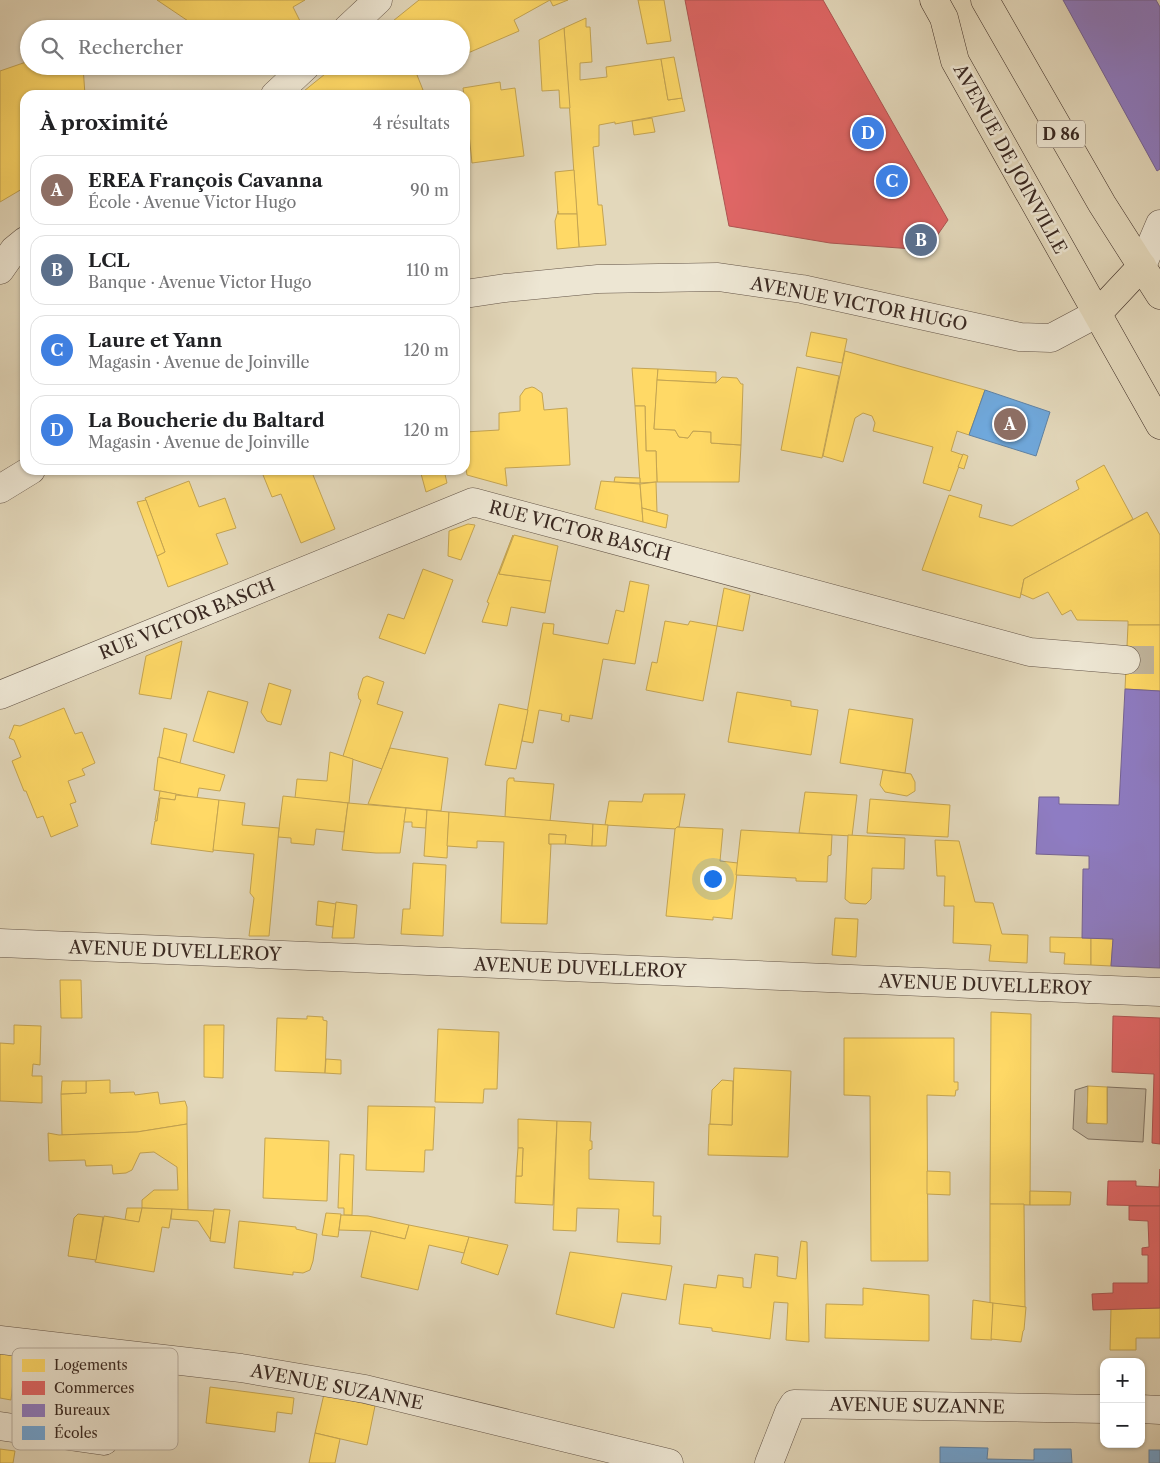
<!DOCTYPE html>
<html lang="fr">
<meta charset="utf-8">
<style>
:root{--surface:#fff;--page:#f6f6f6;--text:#202124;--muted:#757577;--line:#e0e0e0;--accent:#db2777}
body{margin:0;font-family:"Libre Caslon Text",serif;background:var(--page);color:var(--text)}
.controls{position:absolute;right:15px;bottom:15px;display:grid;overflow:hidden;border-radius:10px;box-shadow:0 1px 4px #0004}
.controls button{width:45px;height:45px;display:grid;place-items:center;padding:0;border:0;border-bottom:1px solid var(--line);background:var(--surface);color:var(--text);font:25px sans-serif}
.you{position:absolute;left:712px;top:878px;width:18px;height:18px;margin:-12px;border:4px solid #fff;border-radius:50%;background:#1a73e8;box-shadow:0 0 0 8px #1a73e833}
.badge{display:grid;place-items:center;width:32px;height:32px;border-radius:50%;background:var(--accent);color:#fff;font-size:16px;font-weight:700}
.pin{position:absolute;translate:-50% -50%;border:2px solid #fff;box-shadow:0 1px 5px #0006}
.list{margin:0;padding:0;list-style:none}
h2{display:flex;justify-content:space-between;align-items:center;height:65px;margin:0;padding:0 20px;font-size:21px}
h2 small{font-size:16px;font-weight:400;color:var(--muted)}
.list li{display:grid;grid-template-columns:32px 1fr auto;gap:15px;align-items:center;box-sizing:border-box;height:70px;margin:0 10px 10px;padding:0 10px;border:1px solid var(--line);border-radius:15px}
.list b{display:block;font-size:19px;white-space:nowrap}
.list p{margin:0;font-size:16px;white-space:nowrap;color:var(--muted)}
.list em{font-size:16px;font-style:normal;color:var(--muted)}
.icon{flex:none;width:28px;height:28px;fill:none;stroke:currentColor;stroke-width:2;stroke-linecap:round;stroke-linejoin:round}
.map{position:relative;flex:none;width:1160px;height:1463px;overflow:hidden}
.search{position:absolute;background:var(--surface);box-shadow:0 1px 4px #0004;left:20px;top:20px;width:450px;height:55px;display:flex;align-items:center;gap:12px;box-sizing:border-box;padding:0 18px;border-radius:28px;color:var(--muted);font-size:19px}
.panel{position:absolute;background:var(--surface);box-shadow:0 1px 4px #0004;left:20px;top:90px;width:450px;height:385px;border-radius:15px}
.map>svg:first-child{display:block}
</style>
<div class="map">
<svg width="1160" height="1463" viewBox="0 0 1160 1463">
<rect width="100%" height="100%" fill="#e3d8bb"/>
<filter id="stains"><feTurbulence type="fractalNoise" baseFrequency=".004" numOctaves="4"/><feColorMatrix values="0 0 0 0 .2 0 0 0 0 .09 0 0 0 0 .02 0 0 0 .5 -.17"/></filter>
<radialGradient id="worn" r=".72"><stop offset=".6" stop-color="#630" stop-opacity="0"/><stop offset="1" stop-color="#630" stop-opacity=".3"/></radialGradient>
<path fill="#c6baa1" stroke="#807262" d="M1088,1086l-1,37h20v-36l39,2 -3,53 -55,-3 -15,-10 2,-39z"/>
<g fill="#ffd966" stroke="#c4a452">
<path d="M157,0h148l-12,7 11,22h-104z"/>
<path d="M419,0h149l-15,6 -3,-6 -36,20 5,11 -58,25v-27h-78z"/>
<path d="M638,0h26l7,41 -24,3z"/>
<path d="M586,18v9h4l2,35 -12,1v17l27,-3 -1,-10 55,-8 7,41 14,-2 3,13 -70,13v-2l-16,3v21l-6,1 5,58h4l4,40 -27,2 -15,-219z"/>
<path d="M564,28l6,80h-10l-1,-18 -17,1 -3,-51z"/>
<path d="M674,57l8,41 -14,2 -7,-41z"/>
<path d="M29,61v5h54l2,29h-60v97l-3,-3 -22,13v-131z"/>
<path d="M335,66h103l-21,9 6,15 -12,5h-112z"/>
<path d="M500,82l1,8 14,-2 9,68 -52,7 -7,-68h-1l-1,-7z"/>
<path d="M652,118l3,14 -21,3 -2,-14z"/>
<path d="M574,170l3,44h-19l-3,-42z"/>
<path d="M558,211v3h19l2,33 -22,2 -2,-28z"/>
<path d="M811,332l36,7 -5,24 -36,-7z"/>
<path d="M845,351l140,39 -16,45 -12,-4 -6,20 12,4 -13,36 -27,-8 10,-36 -60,-16 2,-8 -3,-7 -9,-3 -8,5 -12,44 -20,-6z"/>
<path d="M797,367l42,9 -17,82 -41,-8z"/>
<path d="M632,368l26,1 -4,60 21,1 4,7 9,1 5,-7 18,1v11l30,2 -2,37h-82l-1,-31h-10l-1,-45h-10z"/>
<path d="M658,369l58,3v11l-59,-3z"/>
<path d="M722,377l15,1 4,6h2l-2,61 -30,-2v-11l-18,-1 -5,7 -9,-1 -4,-7 -21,-1 3,-49 59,3z"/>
<path d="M532,387l3,1 7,5 2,17 23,-2 3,57 -65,3 2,18 -40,-11 -2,-12v-31l34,-2v-17l21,-2v-15l5,-7z"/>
<path d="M635,406h10l1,45h10l1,31 -17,1z"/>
<path d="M963,454l5,2 -4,13 -6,-2z"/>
<path d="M1104,465l29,54 -109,60 -4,19 -98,-28 27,-75 33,10 -3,12 33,9 67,-37 -3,-8z"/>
<path d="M261,470h50l24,59 -34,14 -20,-49 -9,3z"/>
<path d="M420,470h24l3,13 -21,9z"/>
<path d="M615,477l25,1v5l-26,-1z"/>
<path d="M189,481l10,26 26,-9 11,30 -20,6 12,30 -60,23 -11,-31 8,-4 -20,-54z"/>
<path d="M601,481l39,3 3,38 -48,-13z"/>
<path d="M656,482l1,30 -15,-4 -2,-24z"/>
<path d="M146,500l19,52 -8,4 -20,-54z"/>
<path d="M642,508l26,7 -2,13 -23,-6z"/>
<path d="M1147,512l13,23v90h-32v-4l-51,-1 -6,-10 -9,5 -14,-23 -15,7 -12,-5 3,-15z"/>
<path d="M468,524l7,1 -14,35 -13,-4 1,-25z"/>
<path d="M513,535l-14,39 52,7 -6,32 -34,-6 -4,19 -25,-4 7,-19 -2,-1z"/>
<path d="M514,535l44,11 -7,35 -52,-7z"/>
<path d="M423,569l30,11 -28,74 -46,-16 9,-24 16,5z"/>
<path d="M630,581l19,4 -14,79 -32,-5 -11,60 -22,-4 -1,7 -8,-2 1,-6 -23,-4 -6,33 -11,-2 21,-118 11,1 -1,10 55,10 8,-34 8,2z"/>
<path d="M724,588l26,7 -7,36 -26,-5z"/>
<path d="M665,621l23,4 2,-4 27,5 -14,75 -57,-11 6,-28 5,1z"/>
<path d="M1128,625h32v66l-35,-2z"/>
<path d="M182,641l-11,58 -32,-5 7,-38z"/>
<path d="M367,676l17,6 -7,22 26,8 -21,57 -39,-13 18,-56 -2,-1 -1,-5 5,-16z"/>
<path d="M269,683l22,7 -10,35 -14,-4 -6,-9z"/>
<path d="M208,691l40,11 -14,51 -41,-12z"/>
<path d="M737,692l54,9v5l27,4 -7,45 -83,-13z"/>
<path d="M499,704l29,6 -12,59 -31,-4z"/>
<path d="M64,708l11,26 7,-2 13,31 -13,6 3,6 -17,6 8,21 -6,2 8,22 -27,11 -8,-21 -6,2 -11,-27h-2l-12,-30 9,-4 -7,-17 -5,-2 5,-13 6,1z"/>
<path d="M849,709l64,10 -8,54 -65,-10z"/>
<path d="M164,728l23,6 -7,29 -21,-6z"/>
<path d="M390,748l58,10 -7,53 -73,-7z"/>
<path d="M330,752l23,7 -4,44 -54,-5 2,-19 30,2z"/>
<path d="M158,757l67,18 -5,16 -21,-3 -2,10 -43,-8z"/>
<path d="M883,770l28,4 4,8v9l-8,5 -22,-4 -5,-7z"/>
<path d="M509,778h5v3l40,3 -4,37 -45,-4 2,-36z"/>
<path d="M160,791l16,3v1l-1,5 -15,-2 -3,23 -2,-1z"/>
<path d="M805,792l52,3 -5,41 -53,-3z"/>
<path d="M644,794h41l-6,33h-2v2l-72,-4 4,-24 33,1z"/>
<path d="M176,795l43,5 -6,52 -62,-8 4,-23h2l3,-23 15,2z"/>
<path d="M283,796l65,7 -4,29 -28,-3 -2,16 -23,-2v-5l-13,-1z"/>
<path d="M870,799l80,6 -2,32 -81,-4z"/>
<path d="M219,800l26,3 -3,22 37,3 -10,108h-20l5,-38 -4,-5 4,-39 -41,-4z"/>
<path d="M348,803l58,5 -6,45h-24l-34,-3z"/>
<path d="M406,808l21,2 -1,18 -14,-1v-5h-8z"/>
<path d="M427,810l22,2 -2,46 -23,-2z"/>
<path d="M449,812l144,12 -1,22 -27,-2 1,-9 -17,-1v10h2l-4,80 -46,-1 3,-81 -27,-1v7l-30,-2z"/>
<path d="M593,824l15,1 -2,21h-14z"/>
<path d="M677,827l46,2 -3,32 18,2 -6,56 -19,-2v3l-47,-4 9,-87z"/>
<path d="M741,830l91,5 -1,20 -3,1 -1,26 -31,-1v-3l-60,-3z"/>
<path d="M549,834l17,1 -1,9h-16z"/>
<path d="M848,835l57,3 -1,31 -32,-1 -1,31 -5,5 -16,-1 -5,-4z"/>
<path d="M935,840l24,1 16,61 18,1 9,31 26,1 -1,28 -38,-2 2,-16 -38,-2 1,-37h-10l1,-30h-8z"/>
<path d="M413,863l33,2 -3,71 -42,-2 2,-25h7z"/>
<path d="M318,901l18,3 -3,23 -17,-2z"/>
<path d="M336,902l21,3 -3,33h-22z"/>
<path d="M835,918l23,1 -2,38 -24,-2z"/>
<path d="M1050,937l41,1v27l-27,-1 1,-11 -15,-1z"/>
<path d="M1091,938l22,1 -2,27 -20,-1z"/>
<path d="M60,980h21l1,38h-21z"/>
<path d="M991,1012l40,2 -1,191 -40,-1z"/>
<path d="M307,1016l16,1v3l4,1 -2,52 -50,-2 2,-53 30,1z"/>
<path d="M14,1025l27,1 -1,39 -7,-1 -1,12h10v27l-42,-2v-58l14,1z"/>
<path d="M204,1025h20l-1,53 -19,-1z"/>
<path d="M438,1029l61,3 -2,57h-13l-1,14 -48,-1z"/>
<path d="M844,1038h110v44h4v8h-2l-1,6 -28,-1 1,166h-57l-1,-165 -26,-1z"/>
<path d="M326,1059l15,1v14l-16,-1z"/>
<path d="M734,1068l57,3 -3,86 -80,-2 1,-31 23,1z"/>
<path d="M110,1080v13l24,-1 1,3 23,-3 2,12 25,-3 2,6v17l-50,8 -75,3 -1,-41 25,-1v-12z"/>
<path d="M722,1080l11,1 -1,44 -22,-1 2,-34z"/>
<path d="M62,1081h24v12l-25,1z"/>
<path d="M1088,1086l19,1v37l-20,-1z"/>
<path d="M368,1106l67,1 -2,43h-8l-1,22 -58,-2z"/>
<path d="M518,1119l39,2 -4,84 -38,-2 1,-27h6l1,-28h-5z"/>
<path d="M557,1121l34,1 -1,19h2v8l-3,1v29l65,3 -1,34h8l-1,28 -43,-2 2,-33 -42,-1 -1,23 -23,-1z"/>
<path d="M187,1124l1,86 -46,-2v-8l12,-10h24l-1,-23 -23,-15 -14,1 -8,17 -6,3 -13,1 -1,-9 -26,1 -1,-6 -36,1 -1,-28 11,2 78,-3z"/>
<path d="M265,1138l64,3 -2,60 -64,-3z"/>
<path d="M518,1148h5l-1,28h-6z"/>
<path d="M340,1154l14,1 -2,60h-8v-7h-6z"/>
<path d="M927,1171l23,1v23l-23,-1z"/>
<path d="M1030,1191l41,1 -1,13h-40z"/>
<path d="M990,1204h34l1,103 -35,-4z"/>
<path d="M127,1208h15l-3,14 -14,-2z"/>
<path d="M142,1208l30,1 -3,19 -7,-1 -8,45 -59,-10 9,-46 35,6z"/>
<path d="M172,1209l42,2 -4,28 -12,-18 -27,-2z"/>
<path d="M214,1209l16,1 -5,33 -15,-2z"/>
<path d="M326,1213l15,1 -3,23 -16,-2z"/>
<path d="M78,1214l25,3 -7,43 -28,-4 6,-38z"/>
<path d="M341,1215l27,1 41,9 -4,14 -34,-8 -32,-1z"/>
<path d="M239,1221l57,6v2l21,5 -4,27 -3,9 -7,3 -10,-1v3l-59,-7z"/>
<path d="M409,1225l60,12 -5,16 -35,-8 -11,45 -57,-13 10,-46 34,8z"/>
<path d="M469,1237l39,8 -10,30 -37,-12z"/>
<path d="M801,1241l6,1 2,100 -23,-2 2,-37 -14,-1 -4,37 -58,-8v-3l-33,-4 5,-40 32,4 2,-13 25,3v9l8,1 4,-34 23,3 -1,19 19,3z"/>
<path d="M570,1252l102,14 -6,34 -44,-7 -8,35 -58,-14z"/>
<path d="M863,1288l66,7v46l-104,-3 1,-34 37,1z"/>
<path d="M973,1300l20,3 -1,37 -21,-1z"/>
<path d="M993,1303l33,4 -2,23 -1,1 -2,11 -30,-3z"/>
<path d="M1160,1308v30h-24v12h-26l1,-41z"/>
<path d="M0,1353l16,2 -5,45 -11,-2z"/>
<path d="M210,1387l84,11 -2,16 -15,-2 -2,20 -69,-9z"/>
<path d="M324,1394l51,12 -8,39 -52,-12z"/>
<path d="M315,1433l25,6 -5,24h-26z"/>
<path d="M0,1449l15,2 -2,12h-13z"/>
</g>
<g fill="#e06666" stroke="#ae5452">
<path d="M685,0h138l125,220 -21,30 -97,-7 -101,-17z"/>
<path d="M1113,1016l47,2v126l-8,-1 2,-69 -42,-2z"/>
<path d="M1160,1169v37l-53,-1 1,-24h28v5l23,1z"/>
<path d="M1129,1206h31v102l-67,2 -1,-16 21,-1v-10h35v-28h-6v-7l7,-1 -1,-26 -19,-1z"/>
</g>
<g fill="#8e7cc3" stroke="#756393">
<path d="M1063,0h93l4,7v162l-3,2z"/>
<path d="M1125,689l35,2v277l-49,-2 2,-27 -31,-1 1,-69h6v-13l-53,-2 3,-57h20v7l60,1z"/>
</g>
<g fill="#6fa8dc" stroke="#5f82a4">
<path d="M985,390l65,22 -14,44 -67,-21z"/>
<path d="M940,1447l48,1 -1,11 47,1v-11h37l1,14h-132z"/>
<rect x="1149" y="1450" width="11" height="13"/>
</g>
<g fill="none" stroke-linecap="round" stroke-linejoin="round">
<path stroke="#c1b59c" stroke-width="28" stroke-dasharray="28 14" stroke-linecap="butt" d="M1126,660h34"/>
<g stroke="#645548" stroke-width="29">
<g id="minor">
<path d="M347,29l31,-29"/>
<path d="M275,95l31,-29"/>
<path d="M1142,266l18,-42"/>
<path d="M0,270l14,-20 11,-9"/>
<path d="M465,294l40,-6 93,-9 120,-2 84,12 218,48 31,1 47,-25"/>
<path d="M0,489l31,-19"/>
<path d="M0,695l473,-193 557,150 96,8"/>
<path d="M0,943l1160,49"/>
<path d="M0,1340l241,28 124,21 304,74"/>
<path d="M1141,1409l19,1"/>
<path d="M0,1426l104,15"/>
<path d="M769,1463l20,-51 5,-8 310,5"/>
</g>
</g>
<g stroke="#3a2922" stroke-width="29">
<g id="major">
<path d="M934,0l10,18 11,43 205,364"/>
<path d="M985,0l117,204 58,91"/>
<path d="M1098,313l44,-47"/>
</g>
</g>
<use href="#minor" stroke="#ede6d3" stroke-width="28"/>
<use href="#major" stroke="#e3d8bb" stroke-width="28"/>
</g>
<g text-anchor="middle" stroke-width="5" stroke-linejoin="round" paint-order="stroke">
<rect fill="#ede6d3" stroke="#706257" stroke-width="1" x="1037" y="120.5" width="48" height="27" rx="4"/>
<g font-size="16" font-weight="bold" fill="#3a2922">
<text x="1061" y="140">D 86</text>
</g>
<g font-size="18" fill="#3a2922" stroke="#ede6d3">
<text transform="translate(1010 159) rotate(61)" y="6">AVENUE DE JOINVILLE</text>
<text transform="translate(859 304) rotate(11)" y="6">AVENUE VICTOR HUGO</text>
<text transform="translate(580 531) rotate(15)" y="6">RUE VICTOR BASCH</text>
<text transform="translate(187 619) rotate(-22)" y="6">RUE VICTOR BASCH</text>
<text transform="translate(175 951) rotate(2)" y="6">AVENUE DUVELLEROY</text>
<text transform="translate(580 968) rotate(2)" y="6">AVENUE DUVELLEROY</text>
<text transform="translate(985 985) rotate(2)" y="6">AVENUE DUVELLEROY</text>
<text transform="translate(337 1387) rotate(11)" y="6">AVENUE SUZANNE</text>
<text transform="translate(917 1406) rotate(1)" y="6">AVENUE SUZANNE</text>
</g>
</g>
<rect x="12" y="1348" width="166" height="102" rx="8" fill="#ede6d3" stroke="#b7ad9e" stroke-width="1"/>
<rect x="22" y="1359" width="23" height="13" fill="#ffd966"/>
<rect x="22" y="1381" width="23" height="14" fill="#e06666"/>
<rect x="22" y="1404" width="23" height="13" fill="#8e7cc3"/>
<rect x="22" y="1426" width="23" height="14" fill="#6fa8dc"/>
<g font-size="14" fill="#3a2922">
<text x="54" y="1370">Logements</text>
<text x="54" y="1393">Commerces</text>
<text x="54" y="1415">Bureaux</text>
<text x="54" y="1438">Écoles</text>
</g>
<rect width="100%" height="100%" filter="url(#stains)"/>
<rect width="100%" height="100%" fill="url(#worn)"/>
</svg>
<div class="controls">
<button>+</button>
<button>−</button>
</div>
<div class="you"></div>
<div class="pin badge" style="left:1010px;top:424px;background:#8d6e63">A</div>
<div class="pin badge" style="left:921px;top:240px;background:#5c6f8a">B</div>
<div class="pin badge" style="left:892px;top:181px;background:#3f7fe0">C</div>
<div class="pin badge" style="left:868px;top:133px;background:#3f7fe0">D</div>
<div class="search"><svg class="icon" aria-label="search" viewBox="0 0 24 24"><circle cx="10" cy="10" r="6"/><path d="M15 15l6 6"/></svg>Rechercher</div>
<section class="panel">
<h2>À proximité<small>4 résultats</small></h2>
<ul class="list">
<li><span class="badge" style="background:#8d6e63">A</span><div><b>EREA François Cavanna</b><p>École · Avenue Victor Hugo</p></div><em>90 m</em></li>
<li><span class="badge" style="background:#5c6f8a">B</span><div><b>LCL</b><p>Banque · Avenue Victor Hugo</p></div><em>110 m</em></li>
<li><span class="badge" style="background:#3f7fe0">C</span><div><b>Laure et Yann</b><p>Magasin · Avenue de Joinville</p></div><em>120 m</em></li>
<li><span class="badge" style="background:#3f7fe0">D</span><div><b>La Boucherie du Baltard</b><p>Magasin · Avenue de Joinville</p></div><em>120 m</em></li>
</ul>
</section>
</div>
